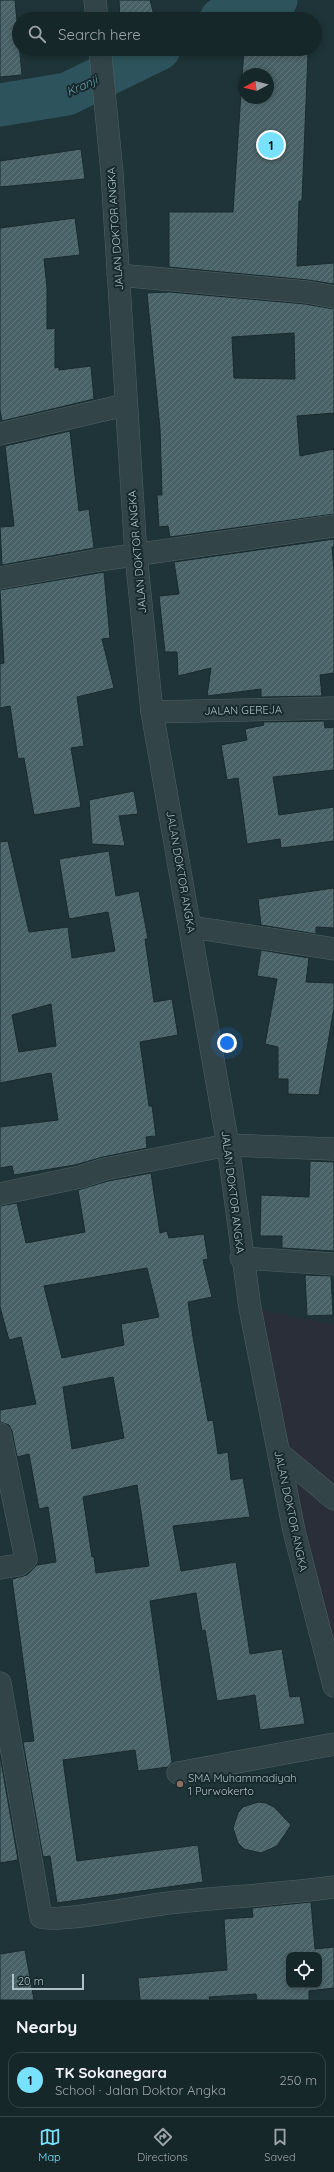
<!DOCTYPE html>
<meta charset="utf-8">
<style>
:root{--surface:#16272a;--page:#233336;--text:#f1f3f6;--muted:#9ea5a8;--line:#354447;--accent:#78e2fe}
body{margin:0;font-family:Quicksand,sans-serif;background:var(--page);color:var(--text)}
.controls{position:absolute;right:12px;bottom:12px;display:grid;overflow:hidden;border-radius:8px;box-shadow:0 2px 6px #0003}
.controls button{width:36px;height:36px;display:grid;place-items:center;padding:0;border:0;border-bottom:1px solid var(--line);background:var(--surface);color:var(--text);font:20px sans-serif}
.compass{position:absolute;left:238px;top:68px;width:36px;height:36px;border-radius:50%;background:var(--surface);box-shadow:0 2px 6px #0003;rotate:263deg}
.scale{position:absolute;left:12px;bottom:10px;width:72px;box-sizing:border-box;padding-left:4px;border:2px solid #acc0c5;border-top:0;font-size:11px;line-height:14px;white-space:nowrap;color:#acc0c5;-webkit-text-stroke:3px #18292d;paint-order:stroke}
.you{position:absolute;left:227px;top:1043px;width:14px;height:14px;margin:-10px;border:3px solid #fff;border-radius:50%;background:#1a73e8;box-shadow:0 0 0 6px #1a73e833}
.badge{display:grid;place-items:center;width:26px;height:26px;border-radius:50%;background:var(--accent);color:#111;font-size:13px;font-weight:700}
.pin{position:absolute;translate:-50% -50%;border:2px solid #fff;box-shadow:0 1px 4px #0006}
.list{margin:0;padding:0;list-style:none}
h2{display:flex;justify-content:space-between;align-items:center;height:52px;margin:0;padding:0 16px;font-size:17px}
h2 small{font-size:13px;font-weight:400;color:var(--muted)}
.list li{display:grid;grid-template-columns:26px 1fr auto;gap:12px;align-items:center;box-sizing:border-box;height:56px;margin:0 8px 8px;padding:0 8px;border:1px solid var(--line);border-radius:12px}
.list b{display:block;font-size:15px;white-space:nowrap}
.list p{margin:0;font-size:13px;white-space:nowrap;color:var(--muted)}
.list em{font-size:13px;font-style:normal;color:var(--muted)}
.icon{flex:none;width:22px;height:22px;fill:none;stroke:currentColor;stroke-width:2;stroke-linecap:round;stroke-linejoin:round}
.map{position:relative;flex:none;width:334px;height:2000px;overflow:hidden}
.search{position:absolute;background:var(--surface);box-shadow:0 2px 6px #0003;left:12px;right:12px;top:12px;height:44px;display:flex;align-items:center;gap:10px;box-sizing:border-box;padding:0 14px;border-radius:22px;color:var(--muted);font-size:15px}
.sheet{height:116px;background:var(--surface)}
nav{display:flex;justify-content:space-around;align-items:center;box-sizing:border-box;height:56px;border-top:1px solid var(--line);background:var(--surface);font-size:11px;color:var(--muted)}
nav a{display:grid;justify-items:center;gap:2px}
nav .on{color:var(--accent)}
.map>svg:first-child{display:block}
</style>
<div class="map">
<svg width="334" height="2000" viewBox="0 0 334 2000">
<defs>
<pattern id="building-hatch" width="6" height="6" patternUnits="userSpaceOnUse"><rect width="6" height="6" fill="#496267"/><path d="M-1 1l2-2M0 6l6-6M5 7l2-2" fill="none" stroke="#61777b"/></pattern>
</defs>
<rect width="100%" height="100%" fill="#1e3438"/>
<path fill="#2a2e39" d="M250,1308l84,16v361z"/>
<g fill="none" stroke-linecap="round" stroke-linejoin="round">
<g stroke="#2d545c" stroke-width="43">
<path d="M221,19l27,-13 28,-6"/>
<path d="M0,105l67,-11 92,-45"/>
</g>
</g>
<g fill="url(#building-hatch)" stroke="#1a2b2f" fill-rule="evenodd">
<path d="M0,0h15l7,75 -22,2z"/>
<path d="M119,0h31l4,15 -12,4h-22z"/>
<path d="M244,49l64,5 -6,147h-3l-2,65 37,-3v21l-26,-4 -139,-13v-55h64zM244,74h24v24h-24z"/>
<path d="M81,149l4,30 -85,8v-26z"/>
<path d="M75,218l5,37 -36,4 3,29v41l8,-1v40l4,-1v3l32,-4 3,33 -92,22 -2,-11v-182z"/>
<path d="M170,292l135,12 29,5v104l-37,3 3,40 34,-7v65l-164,23 -2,-11 -9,1 -2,-32h5l-2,-66 -13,-136zM294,333l1,46 -61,-1 -2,-41z"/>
<path d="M70,431l9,80 10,-2 5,39 -92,17 -2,-38 14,-1 -9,-80z"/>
<path d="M334,539v8h-2l2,23v103l-14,2 2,21 -61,1v-8l-54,7 4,-28 -33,8 -1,-24h-12l-6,-56 20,-2 -5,-32z"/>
<path d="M104,572l6,66 -8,1 12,49 -37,9 7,49 -13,2 10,59 -47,8 -10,-57 -6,1 -8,-53 -10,2v-44l4,-1 -4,-73z"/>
<path d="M324,721l1,7 9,-1v43l-61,7 6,38 55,-8v34l-53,7 -1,-9 -33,5 -9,-66 -11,2 -6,-35 26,-5 -2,-11 19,-4 -1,-3z"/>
<path d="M134,791l4,23 -19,2 6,30 -33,-2 -3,-44z"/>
<path d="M8,841l21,91 39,-5 4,31 43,-7 -7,-39 -39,7 -10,-60 50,-8 7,45 23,-5 9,48h-3l9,63 18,-3 6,36 -38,7 9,64h3l4,30 -10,1 1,11 -44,9 -28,8 -61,10 -2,-9 -12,2v-41l58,-7 -7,-47 -51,10v-241zM51,1004l5,42 -37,6 -7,-37z"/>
<path d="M334,888v40l-18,-1v7l-55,-9 -3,-26z"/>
<path d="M261,950l48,8 -3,24 28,1v25l-15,87 -31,-1v-15h-10v-32l-13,-3 12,-65 -20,-3z"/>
<path d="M310,1161l24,1v89l-52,-3v-12h-22l1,-41 48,2z"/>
<path d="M151,1173l9,60 7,-2 2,7 35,-4 4,25 -5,1 9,37 -24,5 5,35 15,84 5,-1 5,34 10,-2 3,28 12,-2 7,39 -77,9 8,45 55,-9 14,92 32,-5 8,48 10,-1 5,28 -45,6 -5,-35 -38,6 -12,-71 -3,1 -6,-38 -46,8 22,161 -4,5 -30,4 -3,-21 -72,10 14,101 121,-16 5,37 -146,21 -7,-47 -7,1 -20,-115 11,-1 -22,-162 15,-4 10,-10 19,-3 -8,-55 -9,2 -10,-55 -12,3 -5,-26 -3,-6 -9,-3v-12l36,-6 -15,-67 -12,3 -9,-33v-101l17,-3 9,40 59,-11 -7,-42 30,-9zM147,1268l12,49 -38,7 3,21 -62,13 -18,-72zM113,1377l11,61 -52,11 -9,-62zM137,1485l12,81 -53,7 -2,-16h-2l-9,-60z"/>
<path d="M305,1275l26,1 2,39 -26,1z"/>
<path d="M0,1755l18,105 -18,3z"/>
<path d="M258,1802l8,1 8,4 17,18 -14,21 -16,7 -17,-4 -6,-6 -5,-15 5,-15 5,-6z"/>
<path d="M311,1902l4,47 19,-2v41l-25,3v9h-52l-1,-6 -47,3 1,3h-70l-2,-22 89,-8 -3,-51 29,-2 -1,-9zM289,1955h30v30h-30z"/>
<path d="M25,1950l9,50h-34v-46z"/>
</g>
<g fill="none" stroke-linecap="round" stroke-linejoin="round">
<g stroke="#4f6266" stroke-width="23">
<g id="minor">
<path d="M95,0l2,19"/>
<path d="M100,49l12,124 24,382 16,157 76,433 22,163 44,223 40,155"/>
<path d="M118,275l189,17 27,5"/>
<path d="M0,434l125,-29"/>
<path d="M0,578l99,-18 235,-34"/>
<path d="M152,712l182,-4"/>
<path d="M191,927l143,22"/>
<path d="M0,1194l80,-17 25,-8 123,-24 106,4"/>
<path d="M241,1258l93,6"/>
<path d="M0,1434l26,125 -7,6 -19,3"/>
<path d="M279,1453l55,46"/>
<path d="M0,1683l41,234c14,6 99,-10 120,-13 58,-7 116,-9 173,-17"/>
<path d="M178,1773l156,-29"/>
</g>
</g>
<use href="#minor" stroke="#324448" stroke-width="22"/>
</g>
<circle fill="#8d6e63" stroke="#18292d" stroke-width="1.5" cx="180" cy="1784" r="4"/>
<g text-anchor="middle" stroke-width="4" stroke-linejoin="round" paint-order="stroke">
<g font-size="11" fill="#acc0c5" stroke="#18292d">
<text transform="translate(115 229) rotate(-94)" y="4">JALAN DOKTOR ANGKA</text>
<text transform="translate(137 552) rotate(-95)" y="4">JALAN DOKTOR ANGKA</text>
<text transform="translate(243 710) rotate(-1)" y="4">JALAN GEREJA</text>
<text transform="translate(181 872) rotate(80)" y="4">JALAN DOKTOR ANGKA</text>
<text transform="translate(233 1192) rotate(83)" y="4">JALAN DOKTOR ANGKA</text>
<text transform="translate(291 1511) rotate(78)" y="4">JALAN DOKTOR ANGKA</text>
</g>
<g font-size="11" fill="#acc0c5" stroke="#18292d" text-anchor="start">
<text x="188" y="1782">SMA Muhammadiyah<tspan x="188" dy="13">1 Purwokerto</tspan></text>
</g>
<g font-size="12" font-style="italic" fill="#629ba7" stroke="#18292d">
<text transform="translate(82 86) rotate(-24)" y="4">Kranji</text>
</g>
</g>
</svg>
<div class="controls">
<button><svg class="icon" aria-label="locate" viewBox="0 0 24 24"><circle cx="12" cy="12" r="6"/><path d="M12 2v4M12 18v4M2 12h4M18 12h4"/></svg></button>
</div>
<svg class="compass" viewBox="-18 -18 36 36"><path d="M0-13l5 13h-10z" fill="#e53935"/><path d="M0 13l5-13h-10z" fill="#9ea5a8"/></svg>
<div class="scale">20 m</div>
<div class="you"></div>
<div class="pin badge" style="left:271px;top:145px">1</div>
<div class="search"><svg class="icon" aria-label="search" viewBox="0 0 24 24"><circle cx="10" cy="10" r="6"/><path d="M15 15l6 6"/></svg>Search here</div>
</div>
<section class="sheet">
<h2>Nearby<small></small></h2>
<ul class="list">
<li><span class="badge">1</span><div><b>TK Sokanegara</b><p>School · Jalan Doktor Angka</p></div><em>250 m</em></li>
</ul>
</section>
<nav>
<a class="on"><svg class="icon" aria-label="map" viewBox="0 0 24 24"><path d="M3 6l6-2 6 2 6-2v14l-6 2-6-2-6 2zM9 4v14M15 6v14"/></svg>Map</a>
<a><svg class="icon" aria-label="directions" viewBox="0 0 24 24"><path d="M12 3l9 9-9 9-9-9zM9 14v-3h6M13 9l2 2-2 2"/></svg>Directions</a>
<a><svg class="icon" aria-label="saved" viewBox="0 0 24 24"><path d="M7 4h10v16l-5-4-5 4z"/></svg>Saved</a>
</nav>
